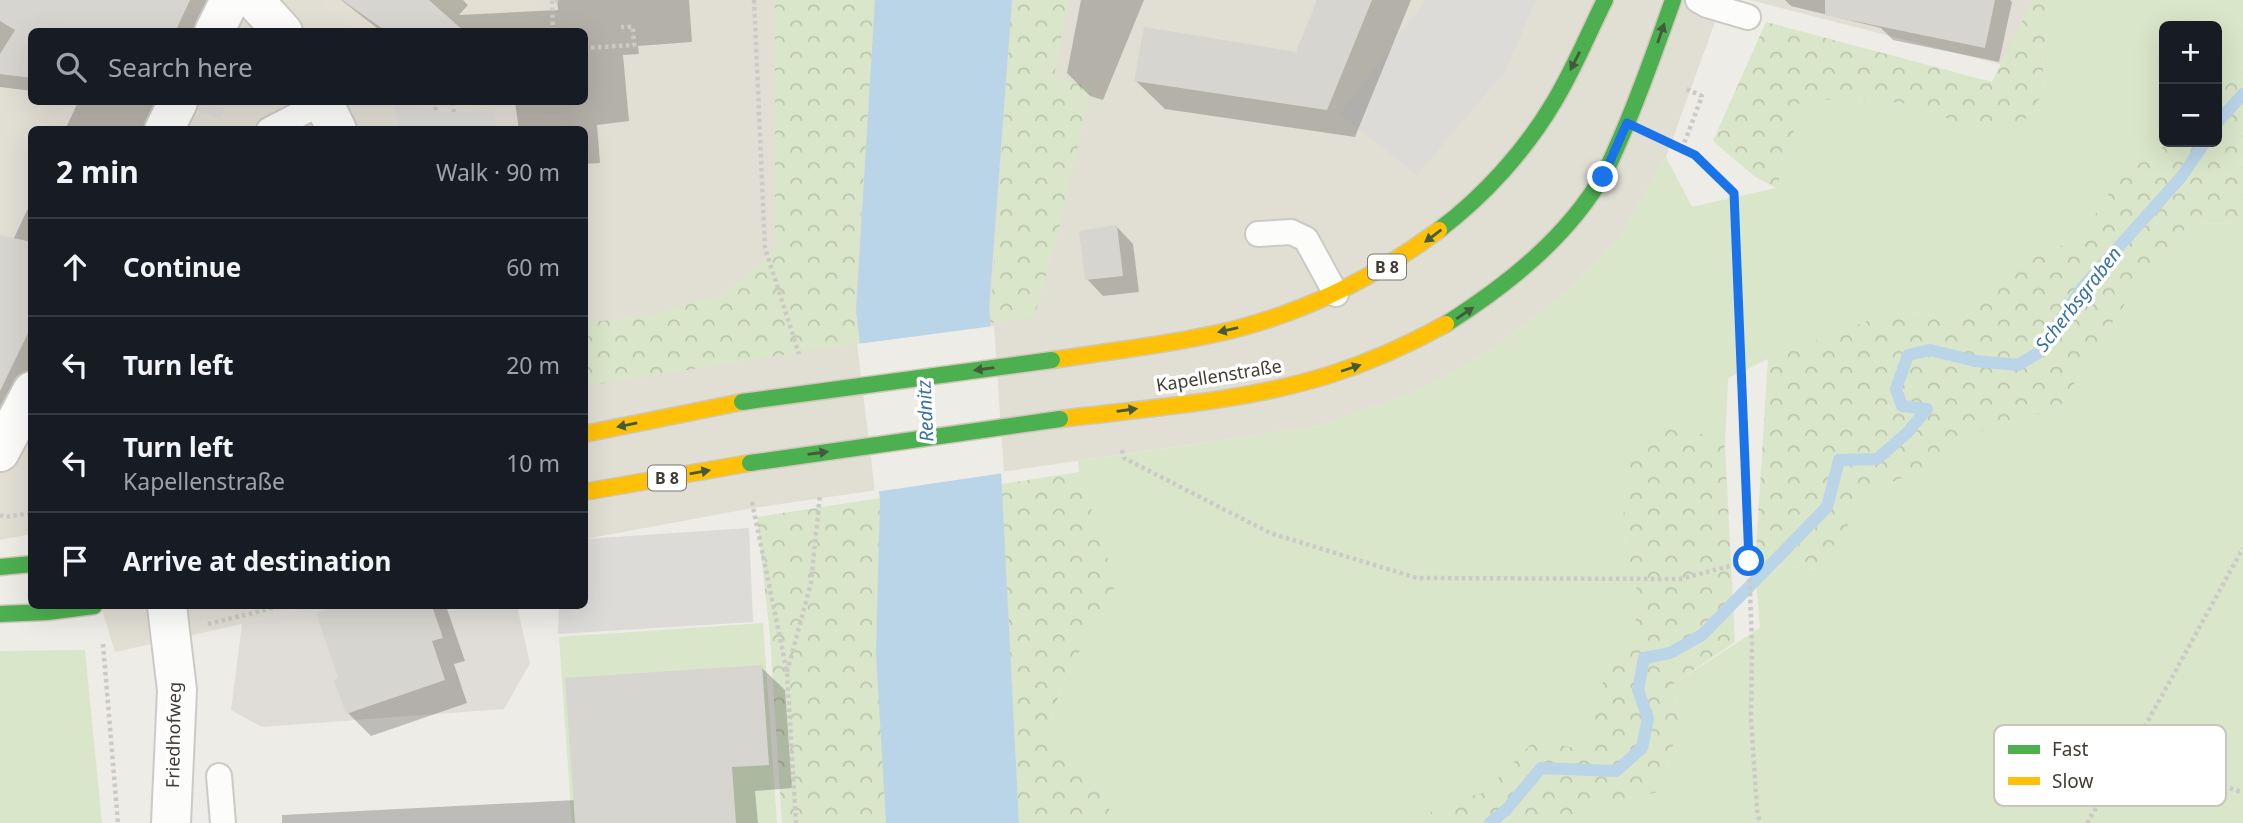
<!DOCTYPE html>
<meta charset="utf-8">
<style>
:root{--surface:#171b24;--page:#20242c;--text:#f1f3f6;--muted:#9ea1a6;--line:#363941}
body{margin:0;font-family:"Noto Sans",sans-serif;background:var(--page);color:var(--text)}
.controls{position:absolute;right:21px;top:21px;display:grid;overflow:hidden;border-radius:10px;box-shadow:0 7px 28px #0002}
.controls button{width:63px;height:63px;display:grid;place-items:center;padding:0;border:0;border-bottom:2px solid var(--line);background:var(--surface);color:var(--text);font:35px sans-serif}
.stop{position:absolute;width:21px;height:21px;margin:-16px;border:5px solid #1a73e8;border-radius:50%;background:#fff}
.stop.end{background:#1a73e8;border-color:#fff;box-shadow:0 2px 7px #0008}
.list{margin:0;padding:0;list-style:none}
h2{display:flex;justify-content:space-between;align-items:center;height:91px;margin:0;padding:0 28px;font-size:30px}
h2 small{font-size:23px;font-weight:400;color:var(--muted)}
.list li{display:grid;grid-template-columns:46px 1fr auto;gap:21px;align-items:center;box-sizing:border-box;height:98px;padding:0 28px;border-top:2px solid var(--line)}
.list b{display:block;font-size:26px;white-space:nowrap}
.list p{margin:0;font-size:23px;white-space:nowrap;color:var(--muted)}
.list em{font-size:23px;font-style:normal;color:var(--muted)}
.icon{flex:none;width:38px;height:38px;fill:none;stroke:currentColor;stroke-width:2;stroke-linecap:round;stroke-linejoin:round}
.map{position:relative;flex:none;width:2243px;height:823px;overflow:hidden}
.search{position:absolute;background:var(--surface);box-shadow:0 7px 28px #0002;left:28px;top:28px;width:560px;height:77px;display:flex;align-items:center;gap:18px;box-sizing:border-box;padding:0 24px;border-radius:10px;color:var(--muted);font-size:26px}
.panel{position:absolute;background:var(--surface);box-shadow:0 7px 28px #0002;left:28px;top:126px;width:560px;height:483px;border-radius:10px}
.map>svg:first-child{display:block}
</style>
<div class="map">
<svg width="2243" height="823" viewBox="0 0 2243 823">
<defs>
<pattern id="forest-crowns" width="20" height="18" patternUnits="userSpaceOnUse" patternTransform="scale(1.75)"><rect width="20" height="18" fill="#d9e6c9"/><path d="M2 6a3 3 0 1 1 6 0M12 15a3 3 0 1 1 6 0" fill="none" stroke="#bbc6ad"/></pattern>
</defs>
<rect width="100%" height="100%" fill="#edece7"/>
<g fill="#e1ded4" fill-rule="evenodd">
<path d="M0,0h1723l-57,157 -45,78 -46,50 -83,65 -49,28 -38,18 -87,30 -565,82 -168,31 -1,-409h-552l-1,404 -31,6zM32,32h552v70h-552z"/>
<path d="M1750,0h289l-32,66z"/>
<path d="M101,606h212l-71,18 -127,28z"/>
</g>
<path fill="#e0ddd8" d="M313,606h204l13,57 -26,46 -242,18 -31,-17 11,-86z"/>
<path fill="#e3dfd3" d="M322,0h212l2,26 -30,2v4l-148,-1 -33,-24z"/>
<g fill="#d9e6c9">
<path d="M2058,0h185v67l-26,29v-70h-53v116h4l-18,17 -26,10 -43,68 -74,32 -46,54 -63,-14 -130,50 -40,19 -3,68 -47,-23 -55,108 18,78 -53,102 7,42 -60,-12 -50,52 -51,15 -11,15h-306l-26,-47 -44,-47 18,-51 50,-94 -36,-112 -1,-11 240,-35 87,-30 38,-18 49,-28 83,-65 46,-50 45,-78 26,50 84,-19 15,-39 6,-45 50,-7 68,8 56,23 73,-36 -2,-40z"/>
<path d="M2243,223v600h-667l11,-17 73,-14 20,-71 -7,-37 87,-56 -5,-63 62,4 42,-59 23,-24 68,-27 41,-35 67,-14 47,-77 31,-45 53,-64z"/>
<path d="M763,623l14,200h-205l-13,-186z"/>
<path d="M85,650l17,173h-102v-172z"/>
</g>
<g fill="url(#forest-crowns)">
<path d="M775,0h100l-20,311 5,32 -275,43v-63l65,-8 75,-21 50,-44z"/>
<path d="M1012,0h56l-14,77 37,11 -32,141 -25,88 -44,6z"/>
<path d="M2033,0h25l-16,52 2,40 -19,28 -54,8 -56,-23 -68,-8 -49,7 -7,45 -15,39 -22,-12 -41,-35 53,-119 226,60z"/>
<path d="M2243,67v156l-54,1 -53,64 -31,45 -47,77 -67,14 -41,35 -68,27 -23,24 -42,59 -62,-4 13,-206 130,-50 63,14 46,-54 74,-32 43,-68 26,-10 18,-17h49v-46z"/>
<path d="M1678,422l47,24 10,196 -62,42 7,37 -20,71 -73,14 -11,17h-153l11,-15 51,-16 50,-52 59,12 -6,-41 53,-102 -18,-78 3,-75z"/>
<path d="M1079,472l37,112 -51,94 -18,51 44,47 26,47h-98l-18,-339z"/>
<path d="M880,498l-3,155 9,170h-104l-12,-187 -13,-119z"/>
</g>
<g fill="#dcdbd7">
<path d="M1426,0h110l-30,70 -89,105 -77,-61z"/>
<path d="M193,102h34l-8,17 -29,-13z"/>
<path d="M394,102h17l29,10 54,-2 3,19h-98z"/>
<path d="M749,528l4,94 -195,12 1,-28h25l1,-67z"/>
</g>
<path fill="#bad4e8" d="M875,0h137l-23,308 12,164 18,351h-133l-10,-170 4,-154 -24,-188z"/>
<path fill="#edece7" d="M994,326l10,147 -129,19 -18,-148z"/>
<g fill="#0003">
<path d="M0,0h210l-11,32h-167v59l-32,-4z"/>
<path d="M341,0h122l5,5 -9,10 99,-5 -1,-10h132l3,42 -54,4 1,8 -16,1 6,66 -32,4 3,38 -16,1v-34h-65l-4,-28h69v-70h-202z"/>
<path d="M1081,0h63l-41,100 -13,-4 -23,-23z"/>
<path d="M1319,0h92l-56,137 -190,-28 -29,-28 161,-27z"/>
<path d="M1785,0h225l2,2 -13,60 -106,-22 -12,-12 -90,-22z"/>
<path d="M78,102h88l-13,28h-88z"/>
<path d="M32,200v176l-32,67v-206l13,3z"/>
<path d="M1117,227l16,17 6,48 -36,4 -16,-17z"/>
<path d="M343,606h103l19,55 -11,3 13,39 -96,33 -23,-23 -7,-34 -23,-65z"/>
<path d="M761,667l24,23 7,98 -37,3 3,32h-476v-8l293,-15z"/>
</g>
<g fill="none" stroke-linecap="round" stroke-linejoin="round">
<g stroke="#bad4e8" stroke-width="12">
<path d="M2217,123l26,-29"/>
<path d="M1490,823l16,-13 35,-42 75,3 26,-23 6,-30 -10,-28 6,-32 26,-5 32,-18 125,-128 12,-47 38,-1 30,-26 20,-24 -25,-3 -6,-17 12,-34 22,-5 45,11 43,4 20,-12 45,-66 99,-111 23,-34"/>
</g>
</g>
<g fill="#d7d5cf">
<path d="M0,0h190l-15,32h-143v46l-32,-4v-20l15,-24 -15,-9z"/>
<path d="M342,0h87l36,32h-78z"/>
<path d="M1317,0h55l-45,110 -193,-29 10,-54 152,25z"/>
<path d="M1825,0h170l-10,48 -160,-33z"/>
<path d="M1117,225l6,51 -38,4 -6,-49z"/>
<path d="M0,235l32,7v83l-32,66z"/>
<path d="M338,606h94l11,32 -11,3 13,39 -99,34 -12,-34 4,-2 -22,-65z"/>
<path d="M762,665l7,100 -37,2 4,56h-161l-10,-145z"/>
</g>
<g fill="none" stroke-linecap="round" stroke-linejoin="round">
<g stroke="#cbcac5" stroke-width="28">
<g id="lane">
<path d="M1698,0l9,5 41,12"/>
<path d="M269,130l54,-28"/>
<path d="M1258,234l33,-2 15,7 30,55"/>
<path d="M219,776l4,47"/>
</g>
</g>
<g stroke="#cbcac5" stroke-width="42">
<g id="street">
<path d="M254,0l29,32"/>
<path d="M214,32l16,-32"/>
<path d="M323,102l14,28"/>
<path d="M164,130l14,-28"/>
<path d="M0,452l32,-61"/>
<path d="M167,606l10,84 -6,133"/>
</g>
</g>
<g stroke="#cec8b6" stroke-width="19">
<g id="fast">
<path d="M1439,230c45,-34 86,-79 115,-128 20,-33 34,-68 51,-102"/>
<path d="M1446,324c61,-39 121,-86 158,-150 7,-12 12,-26 18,-39 19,-44 35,-90 51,-135"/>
<path d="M0,567l32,-3"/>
<path d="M0,614l47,-2 47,-6"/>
</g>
</g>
<g stroke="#cec8b6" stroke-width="19">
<g id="slow">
<path d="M1052,360c60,-9 121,-16 180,-30 75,-19 145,-54 207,-100"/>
<path d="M1060,419c89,-11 182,-17 269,-44 41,-13 79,-30 117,-51"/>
<path d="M584,434l158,-32"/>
<path d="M584,492l166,-29"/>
</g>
</g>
<g stroke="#cccac6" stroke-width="4.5" stroke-dasharray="3.5 3.5" stroke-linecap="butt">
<path d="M754,0l11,248 34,106"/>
<path d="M553,32l-1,-32h10"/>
<path d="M584,48l50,-3 -1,-18h-12"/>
<path d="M453,102l1,10"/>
<path d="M435,110l3,-8"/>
<path d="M1663,140l32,15 39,38 18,451 -1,74 6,92 3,13"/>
<path d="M1682,149l20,-53 -18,-8"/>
<path d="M1122,450l2,8 146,75 147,45 263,1 69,-18"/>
<path d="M752,502l35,170 9,151"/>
<path d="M0,515l4,2 28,-4"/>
<path d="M208,624l73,-18"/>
<path d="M103,644l15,179"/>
<path d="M787,672l24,-89 9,-89"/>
<path d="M2132,750l111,43"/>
<path d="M2087,823l45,-73 111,-202"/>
</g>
<use href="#lane" stroke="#fcfcfb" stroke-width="24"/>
<use href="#street" stroke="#fcfcfb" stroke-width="38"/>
<use href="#fast" stroke="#4caf50" stroke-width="16"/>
<use href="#slow" stroke="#ffc107" stroke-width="16"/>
<g stroke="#cec8b6" stroke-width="19" stroke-linecap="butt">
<g id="fast-bridge">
<path d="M742,402l310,-42"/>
<path d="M750,463l310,-44"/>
</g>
</g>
<use href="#fast-bridge" stroke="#4caf50" stroke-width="16"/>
</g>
<defs><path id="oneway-solid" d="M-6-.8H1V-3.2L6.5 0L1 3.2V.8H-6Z" transform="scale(1.75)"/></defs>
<g fill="#445a3b">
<use href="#oneway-solid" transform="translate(1661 33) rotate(-71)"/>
<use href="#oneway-solid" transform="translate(1575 61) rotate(117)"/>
<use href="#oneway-solid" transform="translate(1433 236) rotate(143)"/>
<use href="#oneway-solid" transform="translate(1465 313) rotate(-34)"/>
<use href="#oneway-solid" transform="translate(1228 330) rotate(167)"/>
<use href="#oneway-solid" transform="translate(1351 368) rotate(-18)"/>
<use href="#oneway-solid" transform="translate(984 369) rotate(172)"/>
<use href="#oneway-solid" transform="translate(1127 410) rotate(-8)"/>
<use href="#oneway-solid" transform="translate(627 425) rotate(168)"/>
<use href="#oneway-solid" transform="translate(818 453) rotate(-8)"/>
<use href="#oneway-solid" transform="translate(700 472) rotate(-10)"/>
</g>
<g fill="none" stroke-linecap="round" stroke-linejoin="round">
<path stroke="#1a73e8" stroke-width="9" d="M1603,177l24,-54 68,32 39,38 15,368"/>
</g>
<g text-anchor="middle" stroke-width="7" stroke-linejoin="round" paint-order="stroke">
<g fill="#fff" stroke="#7b7771" stroke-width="2">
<rect x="1368" y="254.5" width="38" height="25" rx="5"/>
<rect x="648" y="465.5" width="38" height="25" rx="5"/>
</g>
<g font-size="16" font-weight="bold" fill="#423d34">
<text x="1387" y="273">B 8</text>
<text x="667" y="484">B 8</text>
</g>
<g font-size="18" fill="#423d34" stroke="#fff">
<text transform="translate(1219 376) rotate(-9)" y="6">Kapellenstraße</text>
<text transform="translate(174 735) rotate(-89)" y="6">Friedhofweg</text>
</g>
<g font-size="19" font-style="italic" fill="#3871a3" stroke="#fff">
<text transform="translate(2078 299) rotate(-52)" y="7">Scherbsgraben</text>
<text transform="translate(925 411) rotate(-93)" y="7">Rednitz</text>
</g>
</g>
<rect x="1994" y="725" width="232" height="81" rx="10" fill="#fff" stroke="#c6c5c2" stroke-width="2"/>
<rect x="2008" y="745" width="32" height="9" fill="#4caf50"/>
<rect x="2008" y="777" width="32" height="8" fill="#ffc107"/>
<g font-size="19" fill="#423d34">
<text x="2052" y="756">Fast</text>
<text x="2052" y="788">Slow</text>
</g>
</svg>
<div class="controls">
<button>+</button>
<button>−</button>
</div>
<div class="stop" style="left:1749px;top:561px"></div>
<div class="stop end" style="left:1603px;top:177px"></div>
<div class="search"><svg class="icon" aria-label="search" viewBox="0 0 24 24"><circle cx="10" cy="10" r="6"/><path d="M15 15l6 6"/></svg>Search here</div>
<section class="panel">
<h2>2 min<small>Walk · 90 m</small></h2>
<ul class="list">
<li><svg class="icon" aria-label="ahead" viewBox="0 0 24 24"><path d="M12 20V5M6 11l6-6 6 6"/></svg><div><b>Continue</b></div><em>60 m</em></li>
<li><svg class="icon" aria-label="left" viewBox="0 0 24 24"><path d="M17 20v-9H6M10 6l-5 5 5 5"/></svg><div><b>Turn left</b></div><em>20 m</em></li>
<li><svg class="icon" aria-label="left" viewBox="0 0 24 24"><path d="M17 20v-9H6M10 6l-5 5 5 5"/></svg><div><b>Turn left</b><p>Kapellenstraße</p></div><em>10 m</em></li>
<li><svg class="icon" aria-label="arrive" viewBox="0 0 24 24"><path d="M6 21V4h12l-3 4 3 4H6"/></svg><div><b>Arrive at destination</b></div></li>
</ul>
</section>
</div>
